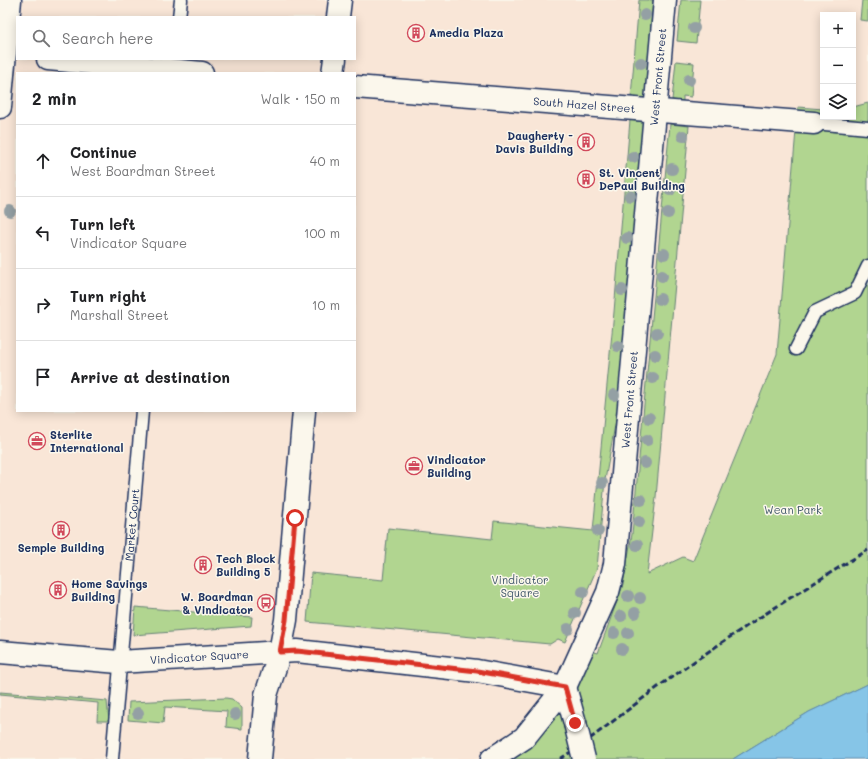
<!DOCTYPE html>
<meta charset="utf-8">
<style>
:root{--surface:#fff;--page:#f2f2f2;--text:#202124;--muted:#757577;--line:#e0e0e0}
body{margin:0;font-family:Mali,sans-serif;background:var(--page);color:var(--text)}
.controls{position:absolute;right:12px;top:12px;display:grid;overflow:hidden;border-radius:0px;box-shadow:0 2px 10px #0003}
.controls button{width:36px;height:36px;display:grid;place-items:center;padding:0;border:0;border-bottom:1px solid var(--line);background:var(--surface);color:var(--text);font:20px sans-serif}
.stop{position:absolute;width:12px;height:12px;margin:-9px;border:3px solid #d93025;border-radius:50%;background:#fff}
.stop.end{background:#d93025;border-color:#fff;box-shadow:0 1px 4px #0008}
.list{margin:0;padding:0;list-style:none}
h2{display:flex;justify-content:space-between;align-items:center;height:52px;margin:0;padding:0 16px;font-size:17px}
h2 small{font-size:13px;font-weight:400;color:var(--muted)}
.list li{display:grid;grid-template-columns:26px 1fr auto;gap:12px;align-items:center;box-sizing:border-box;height:72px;padding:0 16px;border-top:1px solid var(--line)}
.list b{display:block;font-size:15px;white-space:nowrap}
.list p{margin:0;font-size:13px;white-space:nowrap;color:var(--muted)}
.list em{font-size:13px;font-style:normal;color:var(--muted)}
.icon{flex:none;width:22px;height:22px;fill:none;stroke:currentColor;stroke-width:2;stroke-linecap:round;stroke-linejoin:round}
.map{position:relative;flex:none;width:868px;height:759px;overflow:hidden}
.search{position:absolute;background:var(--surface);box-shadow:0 2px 10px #0003;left:16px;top:16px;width:340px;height:44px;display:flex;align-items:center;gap:10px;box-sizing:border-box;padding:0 14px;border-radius:0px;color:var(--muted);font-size:15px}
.panel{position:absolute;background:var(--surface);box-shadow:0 2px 10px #0003;left:16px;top:72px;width:340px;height:340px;border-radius:0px}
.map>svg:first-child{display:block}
</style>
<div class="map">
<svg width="868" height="759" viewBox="0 0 868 759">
<rect width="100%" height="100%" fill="#fbf7ec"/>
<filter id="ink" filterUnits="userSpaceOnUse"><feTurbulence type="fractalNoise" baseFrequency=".025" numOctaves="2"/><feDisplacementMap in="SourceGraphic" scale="8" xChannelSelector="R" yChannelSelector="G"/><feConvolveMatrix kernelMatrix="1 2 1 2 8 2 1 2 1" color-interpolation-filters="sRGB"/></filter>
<g filter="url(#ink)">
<path fill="#f9e6d7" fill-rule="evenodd" d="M0,0h862l-2,20 8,1v82l-15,4v-92h-30v94l-25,-2 -21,247 -84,207 -73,99 -55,27 -73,72h-492zM17,17h338v42h-338zM17,73h338v338h-338z"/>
<g fill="#b1d590" stroke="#668277">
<path d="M639,0h14l-8,98 -14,-1z"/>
<path d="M681,0h19l-4,43 -19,-2z"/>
<path d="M862,0h6v21l-8,-1z"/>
<path d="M676,61l18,2 -3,34 -8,-1v5l-11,-1z"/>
<path d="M868,103v581l-59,28 -76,47h-241l32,-21 59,-90 15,5 25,-68 9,-51 38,-410 19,2 -33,371 -9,77 36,-17 10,4 84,-207 21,-247 25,2v8h30v-10z"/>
<path d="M630,120l13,2 -24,281 -14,77 -8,88 -32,74 -7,-3 -8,5 -243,-22 4,-49 72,7 5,-52 104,11 2,-18 99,10 21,-219z"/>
<path d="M135,607l117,10 -1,9 -118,9z"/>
<path d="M0,692l107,9 2,20h-12l1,-18 -98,-9z"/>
<path d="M226,698l6,1 10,9v21l-16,-2 1,-16 -62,-4 -2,16 -35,-3 1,-18z"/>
</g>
<path fill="#86c5e7" stroke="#5b89b0" d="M868,684v75h-135l76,-47z"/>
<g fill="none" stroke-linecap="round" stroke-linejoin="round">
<g stroke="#1b2f5e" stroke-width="15">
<g id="lane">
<path d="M179,17l2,-17"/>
<path d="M814,123l54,5"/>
<path d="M796,349l19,-37 40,-19 13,-27"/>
<path id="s1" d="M112,759l30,-348"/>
</g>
</g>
<g stroke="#1b2f5e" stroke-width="25">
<g id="street">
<path d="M48,59l154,14"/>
<path id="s2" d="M355,87l459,36"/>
</g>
</g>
<g stroke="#1b2f5e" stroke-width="25">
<g id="secondary">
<path d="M338,17l2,-17"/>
<path d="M333,73l2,-14"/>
<path d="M0,107l10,-107"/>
<path id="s3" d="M0,652l119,10 178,-11 180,20 88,16"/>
<path d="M565,687l10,36"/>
<path d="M260,759l6,-64 14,-43 6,-32 18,-209"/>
<path id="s4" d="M492,759l32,-21 41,-51 43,-95 7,-28 50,-564"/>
</g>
</g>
<use href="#lane" stroke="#fbf7ec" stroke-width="12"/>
<use href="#street" stroke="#fbf7ec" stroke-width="22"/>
<use href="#secondary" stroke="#fbf7ec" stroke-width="22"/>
<path stroke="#1b2f5e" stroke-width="3" stroke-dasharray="6 3" stroke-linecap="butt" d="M560,759c38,-24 71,-53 108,-79 64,-46 132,-89 200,-130"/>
<g stroke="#1b2f5e" stroke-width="25" stroke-linecap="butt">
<path id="secondary-bridge" d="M575,723l9,36"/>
</g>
<use href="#secondary-bridge" stroke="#fbf7ec" stroke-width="22"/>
</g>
<g fill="#94a0a4">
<circle cx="645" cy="15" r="6"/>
<circle cx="694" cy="28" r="6"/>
<circle cx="641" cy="63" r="6"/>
<circle cx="689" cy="80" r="6"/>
<circle cx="683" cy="136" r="6"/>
<circle cx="633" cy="157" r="6"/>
<circle cx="672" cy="169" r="6"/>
<circle cx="670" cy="190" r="6"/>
<circle cx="630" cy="196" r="6"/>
<circle cx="10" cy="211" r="6"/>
<circle cx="668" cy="213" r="6"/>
<circle cx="627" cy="238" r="6"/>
<circle cx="664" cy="254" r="6"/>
<circle cx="662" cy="276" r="6"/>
<circle cx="622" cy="290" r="6"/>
<circle cx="660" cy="299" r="6"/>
<circle cx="657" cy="333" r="6"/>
<circle cx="618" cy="346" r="6"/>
<circle cx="655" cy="355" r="6"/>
<circle cx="653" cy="378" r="6"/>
<circle cx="614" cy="395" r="6"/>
<circle cx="649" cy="418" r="6"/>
<circle cx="647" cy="440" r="6"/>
<circle cx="645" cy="463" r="6"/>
<circle cx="602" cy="483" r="6"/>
<circle cx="641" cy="500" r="6"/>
<circle cx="639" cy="522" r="6"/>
<circle cx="598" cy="531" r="6"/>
<circle cx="637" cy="545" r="6"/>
<circle cx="583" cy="592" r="6"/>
<circle cx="628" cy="596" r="6"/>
<circle cx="640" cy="598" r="6"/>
<circle cx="575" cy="613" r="6"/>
<circle cx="635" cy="613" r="6"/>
<circle cx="621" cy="616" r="6"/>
<circle cx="568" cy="629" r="6"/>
<circle cx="614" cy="633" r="6"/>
<circle cx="628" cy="633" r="6"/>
<circle cx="622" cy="649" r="6"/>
<circle cx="138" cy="713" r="6"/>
<circle cx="235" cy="714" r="6"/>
</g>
</g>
<g fill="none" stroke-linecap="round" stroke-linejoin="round" filter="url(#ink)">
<path stroke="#d93025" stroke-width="5" d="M295,518l-9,102 -6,32 17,-1 180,20 88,16 10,36"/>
</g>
<defs>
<g id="building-ring" transform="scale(0.9)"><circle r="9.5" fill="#fbf7ec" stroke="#d1495b" stroke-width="1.5"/><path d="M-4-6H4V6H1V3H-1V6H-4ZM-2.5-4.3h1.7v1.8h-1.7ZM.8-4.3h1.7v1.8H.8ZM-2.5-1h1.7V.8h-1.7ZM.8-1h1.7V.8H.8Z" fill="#d1495b"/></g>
<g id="office-ring" transform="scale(0.9)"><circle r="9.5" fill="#fbf7ec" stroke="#d1495b" stroke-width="1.5"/><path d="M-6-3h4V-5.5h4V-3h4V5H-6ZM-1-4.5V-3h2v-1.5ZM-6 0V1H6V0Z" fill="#d1495b"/></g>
<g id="bus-ring" transform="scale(0.9)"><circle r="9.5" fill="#fbf7ec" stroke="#d1495b" stroke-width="1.5"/><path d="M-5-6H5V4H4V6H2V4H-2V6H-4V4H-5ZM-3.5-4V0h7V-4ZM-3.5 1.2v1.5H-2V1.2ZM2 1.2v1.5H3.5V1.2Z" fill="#d1495b"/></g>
</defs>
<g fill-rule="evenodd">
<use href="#building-ring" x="416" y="33"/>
<use href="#building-ring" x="586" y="142"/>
<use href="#building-ring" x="586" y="179"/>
<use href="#office-ring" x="37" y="441"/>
<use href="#office-ring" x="414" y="466"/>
<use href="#building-ring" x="61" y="530"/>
<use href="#building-ring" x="203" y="565"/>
<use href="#building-ring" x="58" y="590"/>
<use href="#bus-ring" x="266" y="603"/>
</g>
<g text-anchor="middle" stroke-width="3" stroke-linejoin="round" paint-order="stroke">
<g font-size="11" font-weight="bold" fill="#1b2f5e" stroke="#fbf7ec" text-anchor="start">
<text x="429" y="37">Amedia Plaza</text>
<text x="573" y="140" text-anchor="end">Daugherty -<tspan x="573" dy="13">Davis Building</tspan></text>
<text x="599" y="177">St. Vincent<tspan x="599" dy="13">DePaul Building</tspan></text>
<text x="50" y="439">Sterlite<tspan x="50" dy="13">International</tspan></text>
<text x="427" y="464">Vindicator<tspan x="427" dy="13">Building</tspan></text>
<text x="61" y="552" text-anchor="middle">Semple Building</text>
<text x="216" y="563">Tech Block<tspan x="216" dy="13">Building 5</tspan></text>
<text x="71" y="588">Home Savings<tspan x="71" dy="13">Building</tspan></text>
<text x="253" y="601" text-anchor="end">W. Boardman<tspan x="253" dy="13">&amp; Vindicator</tspan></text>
</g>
<g font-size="11" fill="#1b2f5e" stroke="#fbf7ec">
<text dy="4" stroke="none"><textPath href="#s4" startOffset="726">West Front Street</textPath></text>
<text dy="4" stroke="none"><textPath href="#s2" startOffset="230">South Hazel Street</textPath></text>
<text dy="4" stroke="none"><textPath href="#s4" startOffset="402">West Front Street</textPath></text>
<text dy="4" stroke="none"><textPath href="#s1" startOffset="235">Market Court</textPath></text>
<text dy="4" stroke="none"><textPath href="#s3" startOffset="200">Vindicator Square</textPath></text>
</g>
<g font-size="11" fill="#40586a" stroke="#fbf7ec">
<text x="793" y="514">Wean Park</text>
<text x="520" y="584">Vindicator<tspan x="520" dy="13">Square</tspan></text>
</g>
</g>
</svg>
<div class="controls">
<button>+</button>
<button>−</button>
<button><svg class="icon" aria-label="layers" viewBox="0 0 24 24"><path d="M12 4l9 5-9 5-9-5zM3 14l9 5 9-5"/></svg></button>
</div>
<div class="stop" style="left:295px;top:518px"></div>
<div class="stop end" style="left:575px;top:723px"></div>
<div class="search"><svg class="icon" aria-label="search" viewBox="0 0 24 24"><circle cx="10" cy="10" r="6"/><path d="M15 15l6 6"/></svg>Search here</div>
<section class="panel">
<h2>2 min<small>Walk · 150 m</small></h2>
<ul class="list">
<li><svg class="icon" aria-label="ahead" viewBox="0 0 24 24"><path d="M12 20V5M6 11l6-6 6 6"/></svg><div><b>Continue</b><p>West Boardman Street</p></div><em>40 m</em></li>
<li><svg class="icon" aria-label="left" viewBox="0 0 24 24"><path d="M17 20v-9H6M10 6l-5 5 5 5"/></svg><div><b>Turn left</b><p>Vindicator Square</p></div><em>100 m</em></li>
<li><svg class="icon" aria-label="right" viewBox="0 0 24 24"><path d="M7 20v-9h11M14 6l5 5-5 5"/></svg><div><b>Turn right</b><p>Marshall Street</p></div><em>10 m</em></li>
<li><svg class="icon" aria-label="arrive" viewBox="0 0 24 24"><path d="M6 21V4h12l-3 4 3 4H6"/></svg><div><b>Arrive at destination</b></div></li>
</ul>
</section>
</div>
